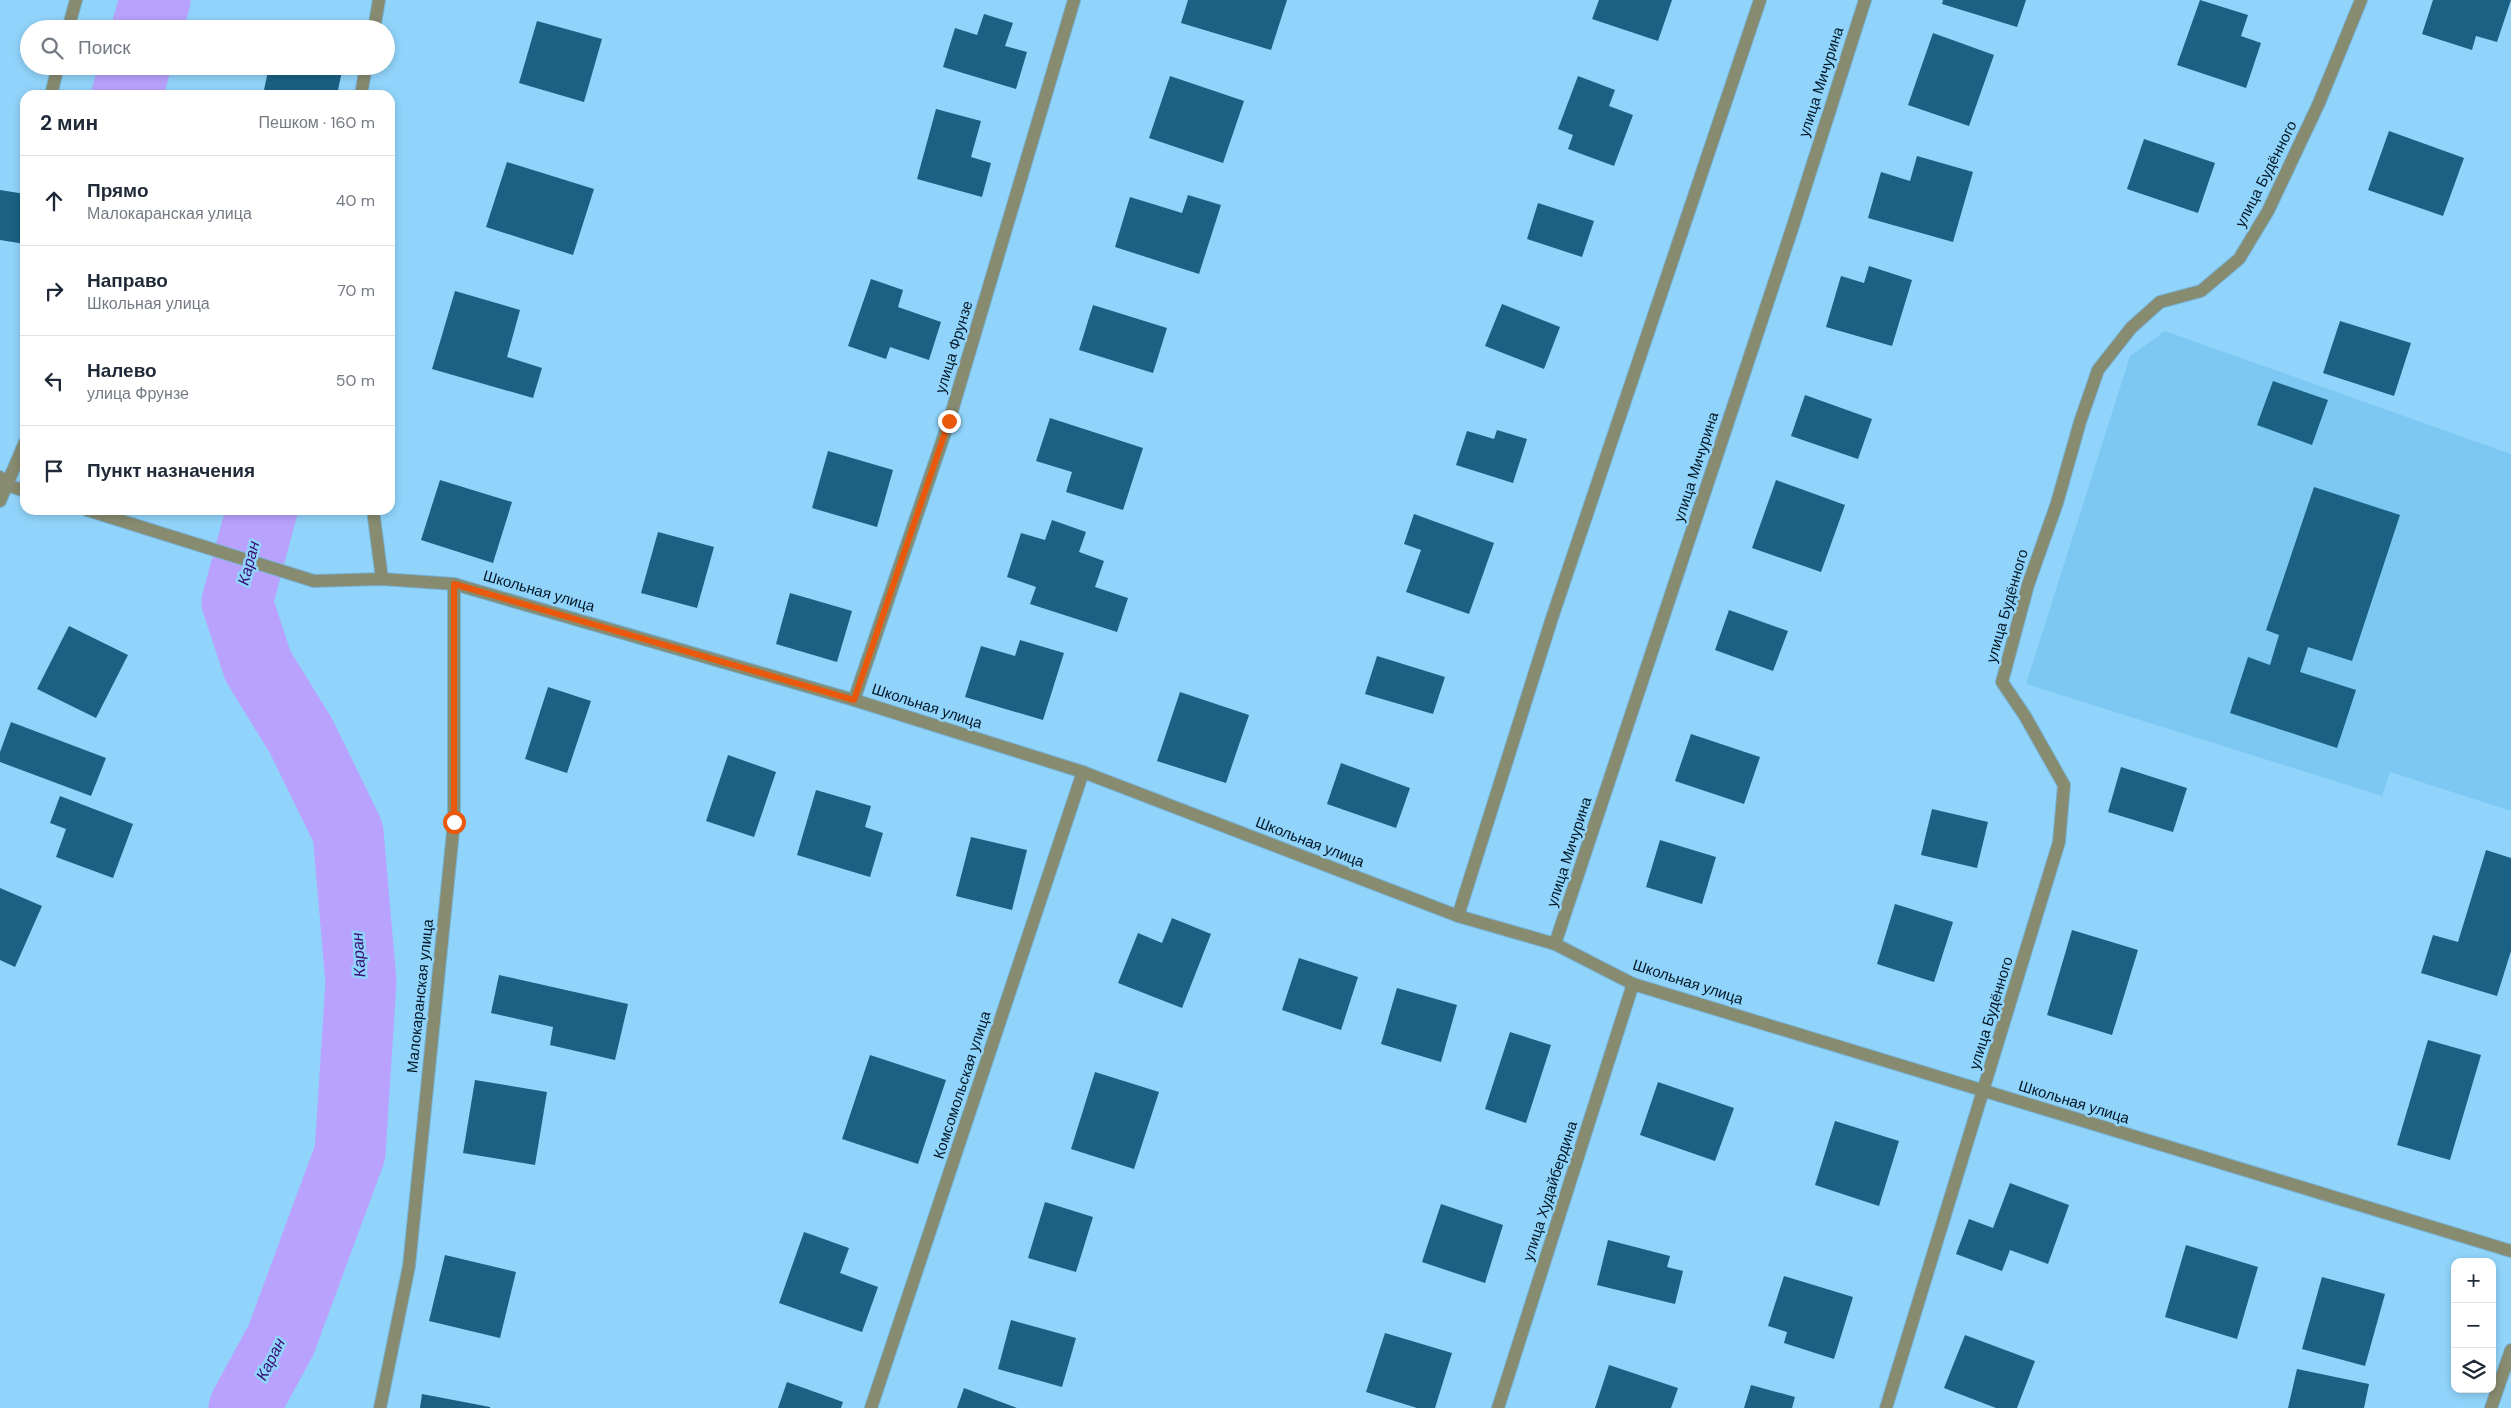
<!DOCTYPE html>
<html lang="ru">
<meta charset="utf-8">
<style>
:root{--surface:#fff;--page:#f6f6f7;--text:#1f2937;--muted:#747a83;--line:#e0e1e3}
body{margin:0;font-family:"DM Sans",sans-serif;background:var(--page);color:var(--text)}
.controls{position:absolute;right:15px;bottom:15px;display:grid;overflow:hidden;border-radius:10px;box-shadow:0 2px 8px #0003}
.controls button{width:45px;height:45px;display:grid;place-items:center;padding:0;border:0;border-bottom:1px solid var(--line);background:var(--surface);color:var(--text);font:25px sans-serif}
.stop{position:absolute;width:15px;height:15px;margin:-11px;border:4px solid #ea580c;border-radius:50%;background:#fff}
.stop.end{background:#ea580c;border-color:#fff;box-shadow:0 1px 5px #0008}
.list{margin:0;padding:0;list-style:none}
h2{display:flex;justify-content:space-between;align-items:center;height:65px;margin:0;padding:0 20px;font-size:21px}
h2 small{font-size:16px;font-weight:400;color:var(--muted)}
.list li{display:grid;grid-template-columns:32px 1fr auto;gap:15px;align-items:center;box-sizing:border-box;height:90px;padding:0 20px;border-top:1px solid var(--line)}
.list b{display:block;font-size:19px;white-space:nowrap}
.list p{margin:0;font-size:16px;white-space:nowrap;color:var(--muted)}
.list em{font-size:16px;font-style:normal;color:var(--muted)}
.icon{flex:none;width:28px;height:28px;fill:none;stroke:currentColor;stroke-width:2;stroke-linecap:round;stroke-linejoin:round}
.map{position:relative;flex:none;width:2511px;height:1408px;overflow:hidden}
.search{position:absolute;background:var(--surface);box-shadow:0 2px 8px #0003;left:20px;top:20px;width:375px;height:55px;display:flex;align-items:center;gap:12px;box-sizing:border-box;padding:0 18px;border-radius:28px;color:var(--muted);font-size:19px}
.panel{position:absolute;background:var(--surface);box-shadow:0 2px 8px #0003;left:20px;top:90px;width:375px;height:425px;border-radius:15px}
.map>svg:first-child{display:block}
</style>
<div class="map">
<svg width="2511" height="1408" viewBox="0 0 2511 1408">
<rect width="100%" height="100%" fill="#91d4fb"/>
<path fill="#7dc8f3" d="M2165,331l346,123v357l-121,-39 -8,24 -356,-112 104,-328z"/>
<g fill="none" stroke-linecap="round" stroke-linejoin="round">
<g stroke="#b9a2fd" stroke-width="71">
<path d="M147,29l8,-29"/>
<path d="M127,95l8,-29"/>
<path d="M244,1408l37,-68 69,-187 11,-171 -13,-150 -47,-96 -43,-70 -21,-64 25,-92"/>
</g>
</g>
<g fill="#1a6183">
<path d="M1188,0h99l-16,50 -90,-27z"/>
<path d="M1599,0h73l-14,41 -66,-22z"/>
<path d="M1943,0h83l-9,27 -75,-23z"/>
<path d="M2200,0l48,15 -7,21 20,7 -15,45 -69,-23z"/>
<path d="M2433,0h78l-14,42 -21,-6 -4,14 -50,-16z"/>
<path d="M984,14l29,9 -8,23 22,6 -11,37 -73,-22 12,-39 22,7z"/>
<path d="M537,21l65,18 -18,63 -65,-19z"/>
<path d="M1933,33l61,22 -25,71 -61,-21z"/>
<path d="M269,66h52l21,5 -5,24h-74z"/>
<path d="M1170,76l74,25 -21,62 -74,-25z"/>
<path d="M1578,76l37,14 -6,16 24,9 -19,51 -46,-17 5,-14 -15,-6z"/>
<path d="M936,109l45,12 -10,36 20,6 -9,34 -65,-18z"/>
<path d="M2389,131l75,27 -21,58 -75,-26z"/>
<path d="M2144,139l71,24 -17,50 -71,-24z"/>
<path d="M1917,156l56,16 -20,70 -85,-24 13,-46 29,9z"/>
<path d="M507,162l87,27 -21,66 -87,-28z"/>
<path d="M0,190l25,4v50l-25,-4z"/>
<path d="M1188,195l33,10 -22,69 -84,-27 15,-50 52,16z"/>
<path d="M1538,203l56,18 -12,36 -55,-18z"/>
<path d="M1869,266l43,14 -20,66 -66,-19 15,-51 23,7z"/>
<path d="M871,279l32,11 -5,17 43,15 -12,38 -39,-13 -4,12 -38,-13z"/>
<path d="M455,291l65,19 -13,47 35,11 -9,30 -101,-29z"/>
<path d="M1502,304l58,23 -16,42 -59,-23z"/>
<path d="M1093,305l74,23 -14,45 -74,-23z"/>
<path d="M2340,321l71,22 -17,53 -71,-23z"/>
<path d="M2273,381l55,19 -16,45 -55,-20z"/>
<path d="M1805,395l67,24 -14,40 -67,-23z"/>
<path d="M1050,418l93,30 -20,62 -57,-18 6,-20 -36,-11z"/>
<path d="M1497,430l30,9 -14,44 -57,-18 11,-34 27,8z"/>
<path d="M828,451l65,19 -16,57 -65,-19z"/>
<path d="M440,480l72,22 -19,61 -72,-23z"/>
<path d="M1776,480l69,25 -24,67 -69,-24z"/>
<path d="M2314,487l86,28 -48,146 -44,-14 -8,25 56,18 -19,58 -107,-35 18,-56 22,8 9,-30 -13,-5z"/>
<path d="M1414,514l80,29 -25,71 -63,-22 15,-42 -17,-6z"/>
<path d="M1052,520l34,12 -7,20 25,9 -9,26 33,11 -11,34 -87,-28 6,-17 -29,-10 14,-44 24,7z"/>
<path d="M658,532l56,15 -17,61 -56,-15z"/>
<path d="M790,593l62,18 -15,51 -61,-18z"/>
<path d="M1729,610l59,21 -15,40 -58,-21z"/>
<path d="M69,626l59,29 -32,63 -59,-29z"/>
<path d="M1020,640l44,13 -21,67 -78,-23 16,-51 34,10z"/>
<path d="M1377,656l68,21 -12,37 -68,-20z"/>
<path d="M548,687l43,14 -24,72 -42,-14z"/>
<path d="M1180,692l69,23 -23,68 -69,-22z"/>
<path d="M11,722l95,36 -15,38 -91,-34v-10z"/>
<path d="M1691,734l69,23 -16,47 -69,-23z"/>
<path d="M728,755l48,17 -22,65 -48,-16z"/>
<path d="M1341,763l69,25 -14,40 -69,-24z"/>
<path d="M2121,767l66,21 -14,44 -65,-20z"/>
<path d="M816,790l55,16 -6,21 18,6 -13,44 -73,-22z"/>
<path d="M60,796l73,28 -20,54 -57,-21 10,-28 -16,-6z"/>
<path d="M1932,809l56,13 -11,46 -56,-13z"/>
<path d="M971,837l56,13 -15,60 -56,-14z"/>
<path d="M1660,840l56,17 -14,47 -56,-17z"/>
<path d="M2486,850l25,8v93l-14,45 -76,-23 12,-38 25,7z"/>
<path d="M0,888l42,18 -27,61 -15,-7z"/>
<path d="M1895,904l58,18 -19,60 -57,-18z"/>
<path d="M1172,918l39,16 -29,74 -64,-25 20,-50 24,10z"/>
<path d="M2072,930l66,20 -26,85 -65,-20z"/>
<path d="M1299,958l59,19 -17,53 -59,-20z"/>
<path d="M499,975l129,29 -13,56 -65,-15 3,-18 -62,-14z"/>
<path d="M1397,988l60,17 -16,57 -60,-18z"/>
<path d="M1510,1032l41,13 -25,78 -41,-14z"/>
<path d="M2428,1040l53,15 -31,105 -53,-15z"/>
<path d="M870,1055l76,25 -28,84 -76,-25z"/>
<path d="M1095,1072l64,20 -25,77 -63,-20z"/>
<path d="M475,1080l72,12 -12,73 -72,-12z"/>
<path d="M1658,1082l76,26 -19,53 -75,-26z"/>
<path d="M1835,1121l64,20 -20,65 -64,-21z"/>
<path d="M2010,1183l59,22 -21,59 -38,-14 -8,21 -46,-17 13,-35 24,9z"/>
<path d="M1045,1202l48,15 -17,55 -48,-14z"/>
<path d="M1441,1204l62,21 -18,58 -63,-21z"/>
<path d="M804,1232l45,16 -9,25 38,14 -16,45 -83,-29z"/>
<path d="M1608,1240l62,16 -3,11 16,4 -8,33 -78,-19z"/>
<path d="M2186,1245l72,22 -21,72 -72,-22z"/>
<path d="M445,1255l71,17 -16,66 -71,-17z"/>
<path d="M1784,1276l69,21 -19,62 -50,-16 3,-11 -19,-6z"/>
<path d="M2322,1277l63,17 -20,72 -63,-17z"/>
<path d="M1011,1320l65,18 -14,49 -64,-18z"/>
<path d="M1385,1333l67,20 -17,55h-18l-51,-16z"/>
<path d="M1965,1335l70,26 -18,47h-21l-52,-20z"/>
<path d="M1609,1365l69,23 -7,20h-76z"/>
<path d="M2297,1369l72,15 -5,24h-76z"/>
<path d="M787,1382l56,20 -2,6h-63z"/>
<path d="M1751,1385l44,12 -3,11h-48z"/>
<path d="M964,1388l53,20h-60z"/>
<path d="M422,1394l68,13v1h-70z"/>
</g>
<g fill="none" stroke-linecap="round" stroke-linejoin="round">
<g stroke="#77b2d4" stroke-width="14">
<g id="minor">
<path d="M68,29l8,-29"/>
<path d="M374,29l5,-29"/>
<path d="M51,95l7,-29"/>
<path d="M361,95l5,-29"/>
<path d="M0,477l7,8 18,6"/>
<path d="M0,501l25,-59"/>
<path d="M87,510l227,71 68,-2 72,5 400,116 229,72 375,144 97,28 78,40 878,267"/>
<path d="M373,510l9,69"/>
<path d="M854,700l95,-279 125,-421"/>
<path d="M1458,916l94,-298 208,-618"/>
<path d="M1555,944l236,-712 74,-232"/>
<path d="M380,1408l29,-142 45,-444v-238"/>
<path d="M871,1408l212,-636"/>
<path d="M1498,1408l135,-424"/>
<path d="M1886,1408l173,-566 5,-57 -39,-69 -23,-34 26,-97 29,-82 23,-81 18,-52 33,-42 29,-26 41,-11 38,-32 29,-48 51,-108 42,-103"/>
<path d="M2491,1408l20,-58"/>
</g>
</g>
<use href="#minor" stroke="#878b70" stroke-width="12"/>
</g>
<g fill="none" stroke-linecap="round" stroke-linejoin="round">
<path stroke="#ea580c" stroke-width="6" d="M454,822v-238l400,116 95,-279"/>
</g>
<g text-anchor="middle" stroke-width="5" stroke-linejoin="round" paint-order="stroke">
<g font-size="15" fill="#001624" stroke="#91d4fb">
<text transform="translate(1821 82) rotate(-72)" y="5">улица Мичурина</text>
<text transform="translate(2266 174) rotate(-63)" y="5">улица Будённого</text>
<text transform="translate(954 347) rotate(-73)" y="5">улица Фрунзе</text>
<text transform="translate(1696 467) rotate(-72)" y="5">улица Мичурина</text>
<text transform="translate(539 591) rotate(16)" y="5">Школьная улица</text>
<text transform="translate(2007 606) rotate(-74)" y="5">улица Будённого</text>
<text transform="translate(927 706) rotate(18)" y="5">Школьная улица</text>
<text transform="translate(1310 842) rotate(21)" y="5">Школьная улица</text>
<text transform="translate(1569 852) rotate(-72)" y="5">улица Мичурина</text>
<text transform="translate(1688 982) rotate(18)" y="5">Школьная улица</text>
<text transform="translate(420 996) rotate(-84)" y="5">Малокаранская улица</text>
<text transform="translate(1991 1013) rotate(-73)" y="5">улица Будённого</text>
<text transform="translate(962 1085) rotate(-72)" y="5">Комсомольская улица</text>
<text transform="translate(2074 1102) rotate(17)" y="5">Школьная улица</text>
<text transform="translate(1550 1191) rotate(-72)" y="5">улица Худайбердина</text>
</g>
<g font-size="16" font-style="italic" fill="#390d73" stroke="#91d4fb">
<text transform="translate(248 563) rotate(-75)" y="6">Каран</text>
<text transform="translate(358 955) rotate(-94)" y="6">Каран</text>
<text transform="translate(270 1359) rotate(-63)" y="6">Каран</text>
</g>
</g>
</svg>
<div class="controls">
<button>+</button>
<button>−</button>
<button><svg class="icon" aria-label="layers" viewBox="0 0 24 24"><path d="M12 4l9 5-9 5-9-5zM3 14l9 5 9-5"/></svg></button>
</div>
<div class="stop" style="left:454px;top:822px"></div>
<div class="stop end" style="left:949px;top:421px"></div>
<div class="search"><svg class="icon" aria-label="search" viewBox="0 0 24 24"><circle cx="10" cy="10" r="6"/><path d="M15 15l6 6"/></svg>Поиск</div>
<section class="panel">
<h2>2 мин<small>Пешком · 160 m</small></h2>
<ul class="list">
<li><svg class="icon" aria-label="ahead" viewBox="0 0 24 24"><path d="M12 20V5M6 11l6-6 6 6"/></svg><div><b>Прямо</b><p>Малокаранская улица</p></div><em>40 m</em></li>
<li><svg class="icon" aria-label="right" viewBox="0 0 24 24"><path d="M7 20v-9h11M14 6l5 5-5 5"/></svg><div><b>Направо</b><p>Школьная улица</p></div><em>70 m</em></li>
<li><svg class="icon" aria-label="left" viewBox="0 0 24 24"><path d="M17 20v-9H6M10 6l-5 5 5 5"/></svg><div><b>Налево</b><p>улица Фрунзе</p></div><em>50 m</em></li>
<li><svg class="icon" aria-label="arrive" viewBox="0 0 24 24"><path d="M6 21V4h12l-3 4 3 4H6"/></svg><div><b>Пункт назначения</b></div></li>
</ul>
</section>
</div>
